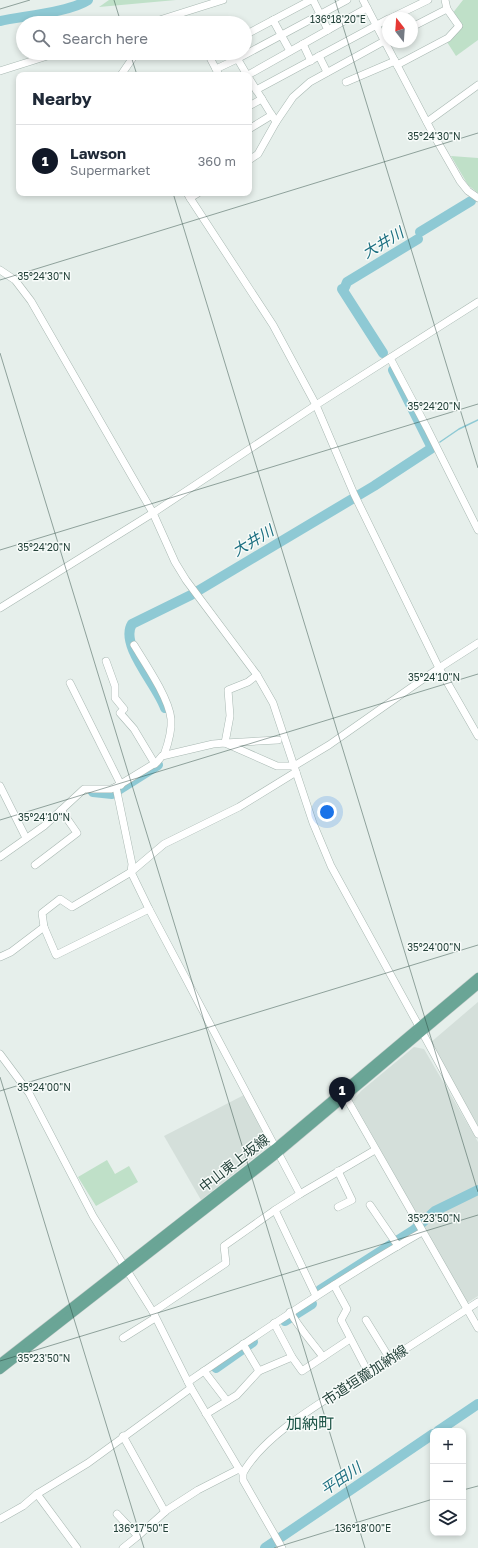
<!DOCTYPE html>
<meta charset="utf-8">
<style>
:root{--surface:#fff;--page:#f6f6f7;--text:#1f2937;--muted:#747a83;--line:#e0e1e3;--accent:#111827}
body{margin:0;font-family:"Golos Text","Noto Sans JP",sans-serif;background:var(--page);color:var(--text)}
.controls{position:absolute;right:12px;bottom:12px;display:grid;overflow:hidden;border-radius:8px;box-shadow:0 2px 6px #0003}
.controls button{width:36px;height:36px;display:grid;place-items:center;padding:0;border:0;border-bottom:1px solid var(--line);background:var(--surface);color:var(--text);font:20px sans-serif}
.compass{position:absolute;left:382px;top:12px;width:36px;height:36px;border-radius:50%;background:var(--surface);box-shadow:0 2px 6px #0003;rotate:343deg}
.you{position:absolute;left:327px;top:812px;width:14px;height:14px;margin:-10px;border:3px solid #fff;border-radius:50%;background:#1a73e8;box-shadow:0 0 0 6px #1a73e833}
.badge{display:grid;place-items:center;width:26px;height:26px;border-radius:50%;background:var(--accent);color:#fff;font-size:13px;font-weight:700}
.pin{position:absolute;translate:-50% -33px;filter:drop-shadow(0 1px 2px #0008)}
.pin::after{content:'';position:absolute;top:21px;width:14px;height:12px;background:inherit;clip-path:polygon(0 0,100% 0,50% 100%)}
.list{margin:0;padding:0;list-style:none}
h2{display:flex;justify-content:space-between;align-items:center;height:52px;margin:0;padding:0 16px;font-size:17px}
h2 small{font-size:13px;font-weight:400;color:var(--muted)}
.list li{display:grid;grid-template-columns:26px 1fr auto;gap:12px;align-items:center;box-sizing:border-box;height:72px;padding:0 16px;border-top:1px solid var(--line)}
.list b{display:block;font-size:15px;white-space:nowrap}
.list p{margin:0;font-size:13px;white-space:nowrap;color:var(--muted)}
.list em{font-size:13px;font-style:normal;color:var(--muted)}
.icon{flex:none;width:22px;height:22px;fill:none;stroke:currentColor;stroke-width:2;stroke-linecap:round;stroke-linejoin:round}
.map{position:relative;flex:none;width:478px;height:1548px;overflow:hidden}
.search{position:absolute;background:var(--surface);box-shadow:0 2px 6px #0003;left:16px;top:16px;width:236px;height:44px;display:flex;align-items:center;gap:10px;box-sizing:border-box;padding:0 14px;border-radius:22px;color:var(--muted);font-size:15px}
.panel{position:absolute;background:var(--surface);box-shadow:0 2px 6px #0003;left:16px;top:72px;width:236px;height:124px;border-radius:8px}
.map>svg:first-child{display:block}
</style>
<div class="map">
<svg width="478" height="1548" viewBox="0 0 478 1548">
<rect width="100%" height="100%" fill="#e6efeb"/>
<g fill="#d4dfda">
<path d="M478,1002v124l-48,-83z"/>
<path d="M414,1047l10,2 54,93v154l-11,7 -114,-202 8,-10z"/>
<path d="M244,1095l27,49 -70,56 -37,-64z"/>
</g>
<g fill="#bfe0c8">
<path d="M109,0h67l-77,7z"/>
<path d="M463,0h15v40l-22,16 -9,-14 15,-17 -10,-11z"/>
<path d="M451,156l27,2v35l-10,-8z"/>
<path d="M107,1160l8,14 14,-8 9,16 -42,24 -18,-29z"/>
</g>
<g fill="none" stroke-linecap="round" stroke-linejoin="round">
<path stroke="#8ec9d4" stroke-width="1.5" d="M440,442l19,-13 19,-9"/>
<g stroke="#8ec9d4" stroke-width="10">
<path d="M0,21c23,-5 70,-9 88,-21"/>
<path d="M420,232l51,-31"/>
<path d="M345,287l2,-5 71,-43"/>
<path d="M342,289l41,64"/>
<path d="M165,708c-7,-22 -46,-63 -33,-84l59,-29 183,-109 58,-38 -39,-78"/>
<path d="M93,792l19,2 46,-29"/>
<path d="M320,1290l94,-60 21,-19 43,-21"/>
<path d="M285,1321l27,-17"/>
<path d="M216,1368l37,-26"/>
<path d="M438,1431l40,-27"/>
<path d="M265,1548l168,-114"/>
</g>
<g stroke="#a8b8b2" stroke-width="8">
<g id="minor">
<path d="M313,0l15,30"/>
<path d="M363,0l69,132 28,49 8,10 10,7"/>
<path d="M391,18l37,-18"/>
<path d="M273,20l17,31"/>
<path d="M150,23l73,-23"/>
<path d="M412,27l35,-18 -2,-9"/>
<path d="M245,35l66,-35"/>
<path d="M303,44l8,17"/>
<path d="M211,53l-3,1 11,21"/>
<path d="M234,53l13,22"/>
<path d="M319,56l8,16"/>
<path d="M397,65l51,-27 11,-12 -12,-17"/>
<path d="M216,69l21,-10 110,-59"/>
<path d="M0,71l57,-18"/>
<path d="M121,75l15,-22"/>
<path d="M248,75l119,-67"/>
<path d="M249,78l27,44 17,-25 17,-15 78,-43"/>
<path d="M346,82l49,-21"/>
<path d="M256,90l132,-71"/>
<path d="M249,106l13,-7"/>
<path d="M427,122l51,-37"/>
<path d="M249,129l23,-14"/>
<path d="M249,160l9,-6 18,-32"/>
<path d="M187,193l3,5 8,-5"/>
<path d="M190,198l83,127 14,26 29,54 38,89 85,174 39,68"/>
<path d="M0,270l15,10 16,21 122,212 22,49 11,18 71,95 16,28 40,120 18,43 147,268"/>
<path d="M390,358l37,70 51,102"/>
<path d="M0,608l153,-95 163,-108 162,-103"/>
<path d="M134,645c11,18 35,53 37,74 1,12 -3,25 -7,36"/>
<path d="M106,661l9,25v12l9,11 -4,4 14,16 21,35"/>
<path d="M257,675l-9,7 -20,8 2,26 -5,27 53,-3"/>
<path d="M70,683l51,102"/>
<path d="M0,786l26,52"/>
<path d="M116,787l16,77 -1,8"/>
<path d="M0,857l44,-31 40,-37h27l5,-2 41,-25 5,-6 51,-12 12,-1 52,23h17l35,-21 110,-77 39,-25"/>
<path d="M35,865l42,-32 -16,-23"/>
<path d="M131,872l18,37 -93,46 -12,-28 -2,-14 18,-14 12,8z"/>
<path d="M131,872l33,-28 75,-37 57,-35"/>
<path d="M149,909l151,285 -25,16 41,86"/>
<path d="M0,957l11,-5 33,-25"/>
<path d="M0,1054l29,39 64,123 60,96 38,76 48,81"/>
<path d="M343,1092l135,236"/>
<path d="M338,1171l14,29 -14,7"/>
<path d="M300,1194l75,-44"/>
<path d="M370,1205l28,41"/>
<path d="M334,1285l13,24 -6,11 27,52"/>
<path d="M153,1312l73,-49 -2,-17 51,-36"/>
<path d="M290,1312c10,17 22,30 33,45"/>
<path d="M366,1320l24,39"/>
<path d="M123,1338l32,-20"/>
<path d="M243,1344l16,27 33,-14 -18,-34"/>
<path d="M292,1357l10,14 48,-32"/>
<path d="M204,1371l23,30"/>
<path d="M188,1382c76,-52 153,-104 234,-150"/>
<path d="M206,1414l31,-19 22,-24"/>
<path d="M123,1436l42,76"/>
<path d="M243,1473c22,-39 78,-70 115,-94 40,-25 80,-51 120,-77"/>
<path d="M243,1473v7l39,68"/>
<path d="M37,1494l40,54"/>
<path d="M117,1514l21,22 -15,12"/>
<path d="M0,1519l23,-13 14,-12 51,-31 103,-75"/>
<path d="M138,1536l29,-26 31,-20 41,-21 2,2"/>
</g>
</g>
<g stroke="#c2cac8" stroke-width="9">
<g id="major">
<path d="M0,1363l275,-215 203,-171"/>
<path d="M0,1370l277,-216 201,-169"/>
</g>
</g>
<use href="#minor" stroke="#fff" stroke-width="7"/>
<use href="#major" stroke="#6aa596" stroke-width="8"/>
</g>
<path fill="none" stroke="#24423a" stroke-width="1" stroke-opacity="0.45" d="M114,0l7,23M335,0l143,468M0,9l30,-9M130,53l7,22M173,193l305,999M0,280l478,-147M0,353l365,1195M0,550l478,-146M0,820l478,-146M0,1077l144,471M0,1091l478,-146M0,1361l478,-146M463,1490l15,-4M274,1548l159,-49"/>
<g text-anchor="middle" stroke-width="3" stroke-linejoin="round" paint-order="stroke">
<g font-size="14" fill="#24423a" stroke="#f7fbf9">
<text transform="translate(234 1163) rotate(-38)" y="5">中山東上坂線</text>
<text transform="translate(365 1375) rotate(-33)" y="5">市道垣籠加納線</text>
</g>
<g font-size="15" font-style="italic" fill="#1c6f80" stroke="#f7fbf9">
<text transform="translate(383 243) rotate(-31)" y="5">大井川</text>
<text transform="translate(253 541) rotate(-31)" y="5">大井川</text>
<text transform="translate(341 1479) rotate(-34)" y="5">平田川</text>
</g>
<g font-size="16" fill="#1f5548" stroke="#f7fbf9">
<text x="310" y="1429">加納町</text>
</g>
</g>
<g font-size="10" text-anchor="middle" fill="#24423a" stroke="#f7fbf9" stroke-width="3" stroke-linejoin="round" paint-order="stroke">
<text x="338" y="23">136°18'20"E</text>
<text x="434" y="140">35°24'30"N</text>
<text x="44" y="280">35°24'30"N</text>
<text x="434" y="410">35°24'20"N</text>
<text x="44" y="551">35°24'20"N</text>
<text x="434" y="681">35°24'10"N</text>
<text x="44" y="821">35°24'10"N</text>
<text x="434" y="951">35°24'00"N</text>
<text x="44" y="1091">35°24'00"N</text>
<text x="434" y="1222">35°23'50"N</text>
<text x="44" y="1362">35°23'50"N</text>
<text x="141" y="1532">136°17'50"E</text>
<text x="363" y="1532">136°18'00"E</text>
</g>
</svg>
<div class="controls">
<button>+</button>
<button>−</button>
<button><svg class="icon" aria-label="layers" viewBox="0 0 24 24"><path d="M12 4l9 5-9 5-9-5zM3 14l9 5 9-5"/></svg></button>
</div>
<svg class="compass" viewBox="-18 -18 36 36"><path d="M0-13l5 13h-10z" fill="#e53935"/><path d="M0 13l5-13h-10z" fill="#747a83"/></svg>
<div class="you"></div>
<div class="pin badge" style="left:342px;top:1110px">1</div>
<div class="search"><svg class="icon" aria-label="search" viewBox="0 0 24 24"><circle cx="10" cy="10" r="6"/><path d="M15 15l6 6"/></svg>Search here</div>
<section class="panel">
<h2>Nearby<small></small></h2>
<ul class="list">
<li><span class="badge">1</span><div><b>Lawson</b><p>Supermarket</p></div><em>360 m</em></li>
</ul>
</section>
</div>
